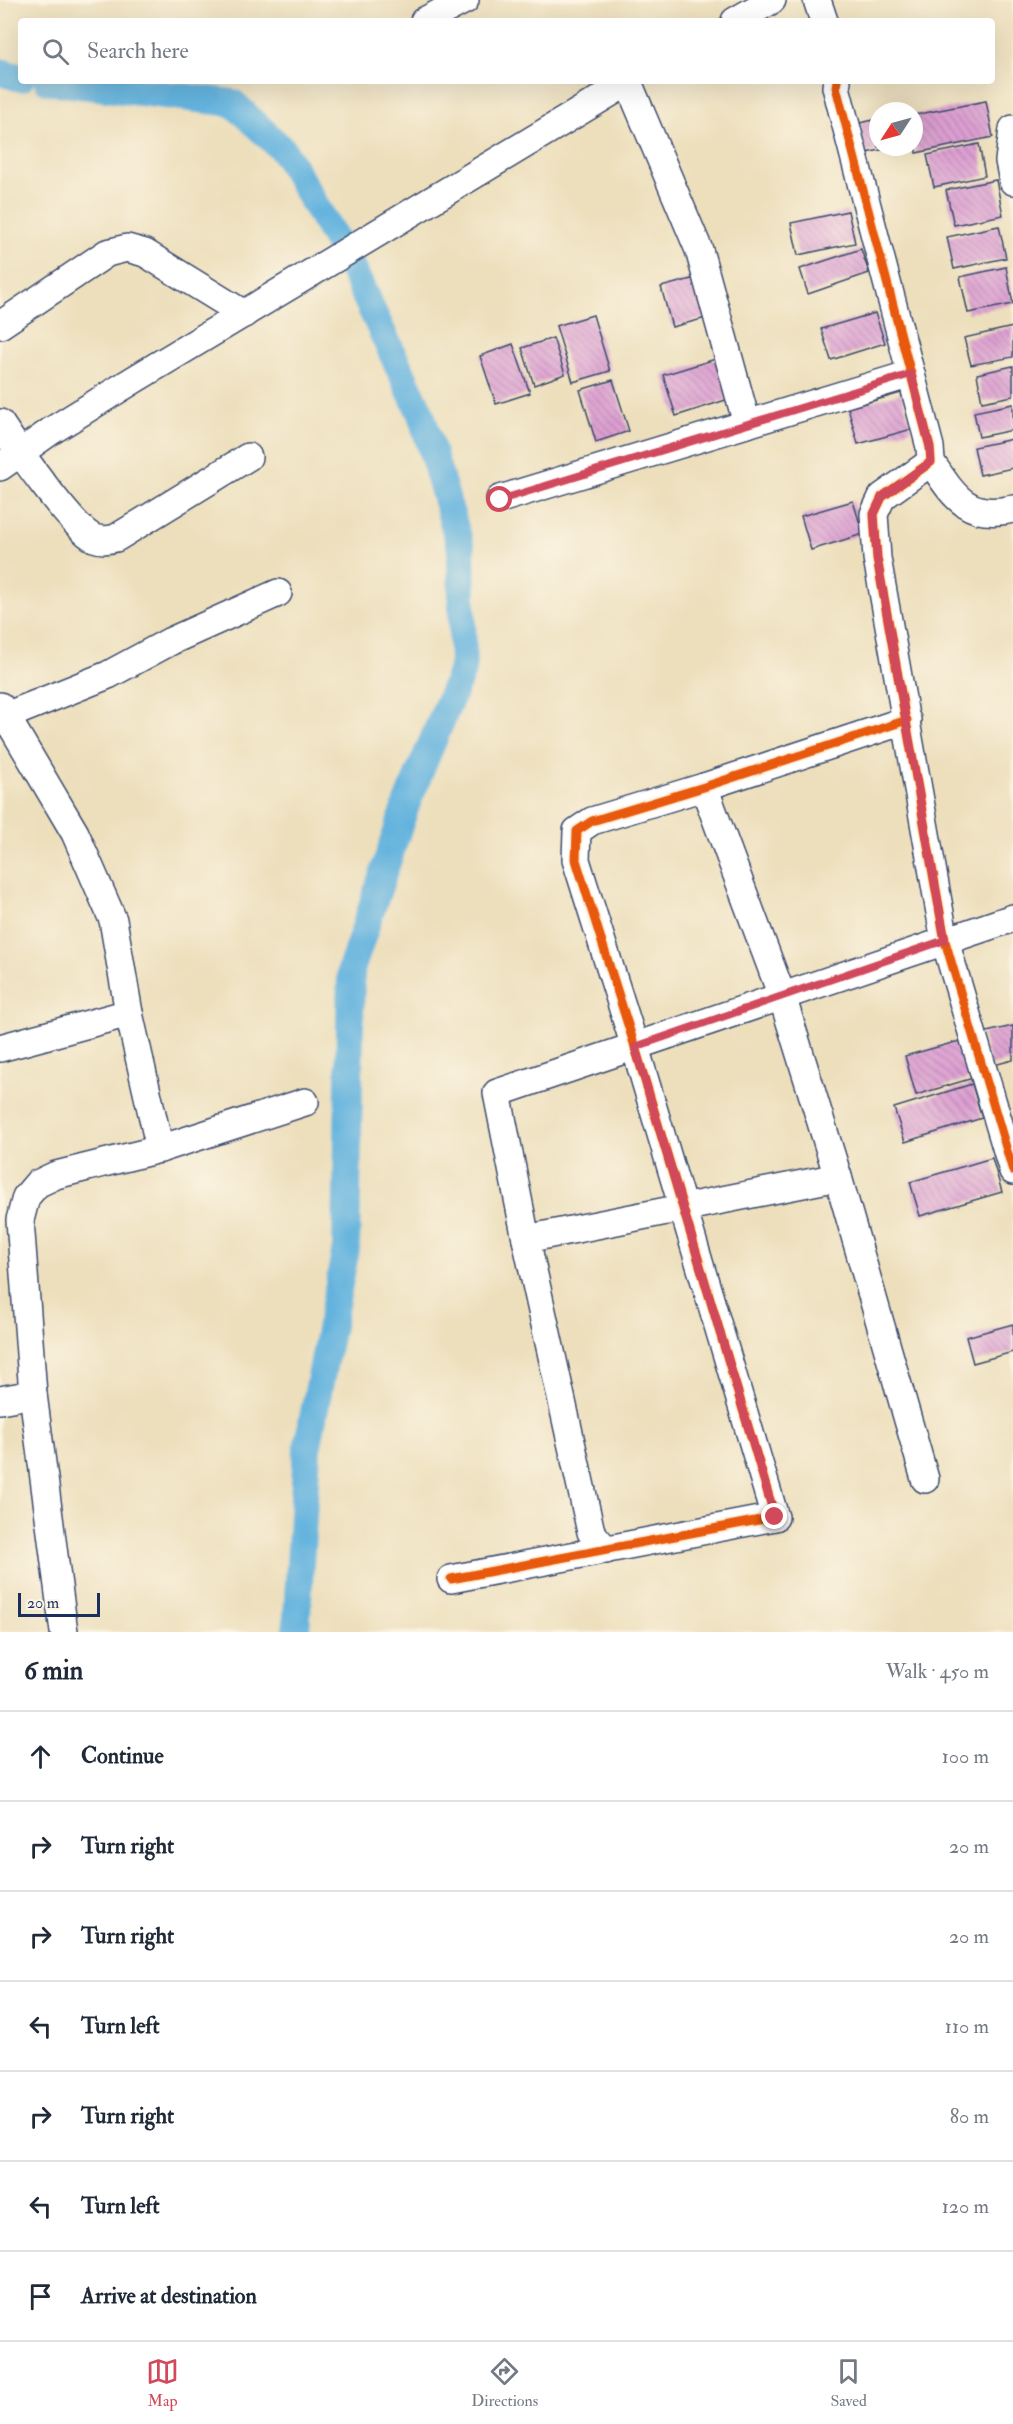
<!DOCTYPE html>
<meta charset="utf-8">
<style>
:root{--surface:#fff;--page:#f2f2f3;--text:#1f2937;--muted:#747a83;--line:#e0e1e3;--accent:#d1495b}
body{margin:0;font-family:"IM FELL Double Pica",serif;background:var(--page);color:var(--text)}
.compass{position:absolute;left:869px;top:102px;width:54px;height:54px;border-radius:50%;background:var(--surface);box-shadow:0 6px 24px #0002;rotate:234deg}
.scale{position:absolute;left:18px;bottom:15px;width:82px;box-sizing:border-box;padding-left:6px;border:3px solid #1b2f5e;border-top:0;font-size:16px;line-height:21px;white-space:nowrap;color:#1b2f5e;-webkit-text-stroke:4px #fcf5e5;paint-order:stroke}
.stop{position:absolute;width:18px;height:18px;margin:-14px;border:4px solid #d1495b;border-radius:50%;background:#fff}
.stop.end{background:#d1495b;border-color:#fff;box-shadow:0 2px 6px #0008}
.list{margin:0;padding:0;list-style:none}
h2{display:flex;justify-content:space-between;align-items:center;height:78px;margin:0;padding:0 24px;font-size:26px}
h2 small{font-size:20px;font-weight:400;color:var(--muted)}
.list li{display:grid;grid-template-columns:39px 1fr auto;gap:18px;align-items:center;box-sizing:border-box;height:90px;padding:0 24px;border-top:2px solid var(--line)}
.list b{display:block;font-size:22px;white-space:nowrap}
.list em{font-size:20px;font-style:normal;color:var(--muted)}
.icon{flex:none;width:33px;height:33px;fill:none;stroke:currentColor;stroke-width:2;stroke-linecap:round;stroke-linejoin:round}
.map{position:relative;flex:none;width:1013px;height:1632px;overflow:hidden}
.search{position:absolute;background:var(--surface);box-shadow:0 6px 24px #0002;left:18px;right:18px;top:18px;height:66px;display:flex;align-items:center;gap:15px;box-sizing:border-box;padding:0 21px;border-radius:6px;color:var(--muted);font-size:22px}
.sheet{height:708px;background:var(--surface)}
nav{display:flex;justify-content:space-around;align-items:center;box-sizing:border-box;height:84px;border-top:2px solid var(--line);background:var(--surface);font-size:16px;color:var(--muted)}
nav a{display:grid;justify-items:center;gap:3px}
nav .on{color:var(--accent)}
.map>svg:first-child{display:block}
</style>
<div class="map">
<svg width="1013" height="1632" viewBox="0 0 1013 1632">
<defs>
<pattern id="building-back-hatch" width="6" height="6" patternUnits="userSpaceOnUse" patternTransform="scale(1.5)"><rect width="6" height="6" fill="#dd9fd1"/><path d="M-1 5l2 2M0 0l6 6M5-1l2 2" fill="none" stroke="#b282ad"/></pattern>
</defs>
<rect width="100%" height="100%" fill="#fcf5e5"/>
<filter id="ink" filterUnits="userSpaceOnUse"><feTurbulence type="fractalNoise" baseFrequency=".0167" numOctaves="2"/><feDisplacementMap in="SourceGraphic" scale="12" xChannelSelector="R" yChannelSelector="G"/><feConvolveMatrix kernelMatrix="1 2 1 2 8 2 1 2 1" color-interpolation-filters="sRGB"/></filter>
<filter id="wash" filterUnits="userSpaceOnUse"><feTurbulence type="fractalNoise" baseFrequency=".008" numOctaves="4" result="noise"/><feDisplacementMap in="SourceGraphic" scale="24" xChannelSelector="R" yChannelSelector="G"/><feGaussianBlur stdDeviation="1.35" result="paint"/><feColorMatrix in="noise" values="0 0 0 0 0 0 0 0 0 0 0 0 0 0 0 0 0 1.4 0 .05"/><feComposite in="paint" operator="in"/></filter>
<g filter="url(#wash)">
<rect width="100%" height="100%" fill="#eddfbc"/>
<g fill="none" stroke-linecap="round" stroke-linejoin="round">
<g stroke="#63b3de" stroke-width="28">
<path d="M0,72l21,6"/>
<path d="M48,81l185,22 50,47 68,116 70,148 40,134 2,120 -57,137 -55,165 -5,278 -39,201 -11,183"/>
</g>
</g>
<g id="blocks">
<g fill="url(#building-back-hatch)">
<path d="M986,101l7,36 -77,16 -2,-38z"/>
<path d="M878,119v28l12,1 -29,6 -6,-30z"/>
<path d="M979,144l6,32 -51,11 -7,-32z"/>
<path d="M996,180l7,35 -49,10 -8,-35z"/>
<path d="M848,211l7,32 -57,12 -7,-32z"/>
<path d="M999,226l7,32 -52,11 -7,-32z"/>
<path d="M861,249l8,24 -61,21 -8,-25z"/>
<path d="M1006,267l7,37 -45,9 -8,-36z"/>
<path d="M699,277l11,40 -38,10 -11,-40z"/>
<path d="M875,313l10,30 -54,17 -10,-31z"/>
<path d="M593,315l17,56 -37,11 -17,-56z"/>
<path d="M1013,327v30l-42,8 -7,-27z"/>
<path d="M553,338l12,36 -31,11 -12,-37z"/>
<path d="M513,344l17,49 -34,11 -16,-48z"/>
<path d="M719,358l13,40 -56,18 -13,-41z"/>
<path d="M1013,366v30l-31,6 -5,-28z"/>
<path d="M613,380l16,51 -33,11 -16,-52z"/>
<path d="M901,393l11,36 -54,15 -10,-36z"/>
<path d="M1013,404v26l-34,7 -5,-25z"/>
<path d="M1013,439v29l-33,7 -6,-28z"/>
<path d="M853,501l10,33 -52,16 -10,-34z"/>
<path d="M1013,1026v34l-23,6 -8,-33z"/>
<path d="M963,1040l10,38 -57,17 -11,-39z"/>
<path d="M972,1084l10,34 -77,24 -11,-34z"/>
<path d="M992,1158l10,34 -82,24 -10,-34z"/>
<path d="M1013,1324v28l-40,11 -7,-26z"/>
</g>
</g>
</g>
<g filter="url(#ink)">
<use href="#blocks" fill-opacity="0" stroke="#3a496c" stroke-width="1.5"/>
<g fill="none" stroke-linecap="round" stroke-linejoin="round">
<g stroke="#3a496c" stroke-width="30">
<g id="minor">
<path d="M817,0l7,21"/>
<path d="M424,21l41,-21"/>
<path d="M735,21l37,-21"/>
<path d="M837,81l-1,6 94,360 1,15 -49,35 -8,17 3,44 68,383 68,230"/>
<path d="M628,82l71,168 48,174"/>
<path d="M1013,129l-4,32 4,20"/>
<path d="M0,325l107,-72 20,-5 18,5 99,61"/>
<path d="M0,423c15,23 72,105 94,115 8,3 14,2 22,0l132,-81"/>
<path d="M931,462c23,34 36,58 82,47"/>
<path d="M0,467l51,-36 84,-52 495,-298"/>
<path d="M500,499l411,-125"/>
<path d="M0,706l75,127 38,87 16,93 31,136"/>
<path d="M6,716l102,-41 63,-34 107,-48"/>
<path d="M704,787l78,209 56,181 87,302"/>
<path d="M0,1048l129,-35"/>
<path d="M526,1239l312,-62"/>
<path d="M0,1400l33,-6"/>
<path d="M606,1550l-15,-18 -65,-293 -29,-146 516,-175"/>
<path d="M451,1579l324,-62 -140,-470 -59,-187 1,-29 15,-10 112,-34 203,-67"/>
<path d="M64,1632l-31,-238 -13,-174 6,-23 11,-13 19,-9 104,-26 145,-47"/>
</g>
</g>
<use href="#minor" stroke="#fff" stroke-width="27"/>
<g stroke="#fcf5e5" stroke-width="13">
<g id="cycleway">
<path d="M837,81l-1,6 94,360 1,15 -49,35 -8,17 3,44 68,383 68,230"/>
<path d="M451,1579l324,-62 -140,-470 -59,-187 1,-29 15,-10 112,-34 203,-67"/>
</g>
</g>
<use href="#cycleway" stroke="#e8590c" stroke-width="9"/>
</g>
</g>
<g fill="none" stroke-linecap="round" stroke-linejoin="round" filter="url(#ink)">
<path stroke="#d1495b" stroke-width="8" d="M500,500l411,-126 19,73 1,15 -49,35 -8,17 3,44 68,382 -310,107 140,470"/>
</g>
</svg>
<svg class="compass" viewBox="-18 -18 36 36"><path d="M0-13l5 13h-10z" fill="#e53935"/><path d="M0 13l5-13h-10z" fill="#747a83"/></svg>
<div class="scale">20 m</div>
<div class="stop" style="left:500px;top:500px"></div>
<div class="stop end" style="left:775px;top:1517px"></div>
<div class="search"><svg class="icon" aria-label="search" viewBox="0 0 24 24"><circle cx="10" cy="10" r="6"/><path d="M15 15l6 6"/></svg>Search here</div>
</div>
<section class="sheet">
<h2>6 min<small>Walk · 450 m</small></h2>
<ul class="list">
<li><svg class="icon" aria-label="ahead" viewBox="0 0 24 24"><path d="M12 20V5M6 11l6-6 6 6"/></svg><div><b>Continue</b></div><em>100 m</em></li>
<li><svg class="icon" aria-label="right" viewBox="0 0 24 24"><path d="M7 20v-9h11M14 6l5 5-5 5"/></svg><div><b>Turn right</b></div><em>20 m</em></li>
<li><svg class="icon" aria-label="right" viewBox="0 0 24 24"><path d="M7 20v-9h11M14 6l5 5-5 5"/></svg><div><b>Turn right</b></div><em>20 m</em></li>
<li><svg class="icon" aria-label="left" viewBox="0 0 24 24"><path d="M17 20v-9H6M10 6l-5 5 5 5"/></svg><div><b>Turn left</b></div><em>110 m</em></li>
<li><svg class="icon" aria-label="right" viewBox="0 0 24 24"><path d="M7 20v-9h11M14 6l5 5-5 5"/></svg><div><b>Turn right</b></div><em>80 m</em></li>
<li><svg class="icon" aria-label="left" viewBox="0 0 24 24"><path d="M17 20v-9H6M10 6l-5 5 5 5"/></svg><div><b>Turn left</b></div><em>120 m</em></li>
<li><svg class="icon" aria-label="arrive" viewBox="0 0 24 24"><path d="M6 21V4h12l-3 4 3 4H6"/></svg><div><b>Arrive at destination</b></div></li>
</ul>
</section>
<nav>
<a class="on"><svg class="icon" aria-label="map" viewBox="0 0 24 24"><path d="M3 6l6-2 6 2 6-2v14l-6 2-6-2-6 2zM9 4v14M15 6v14"/></svg>Map</a>
<a><svg class="icon" aria-label="directions" viewBox="0 0 24 24"><path d="M12 3l9 9-9 9-9-9zM9 14v-3h6M13 9l2 2-2 2"/></svg>Directions</a>
<a><svg class="icon" aria-label="saved" viewBox="0 0 24 24"><path d="M7 4h10v16l-5-4-5 4z"/></svg>Saved</a>
</nav>
